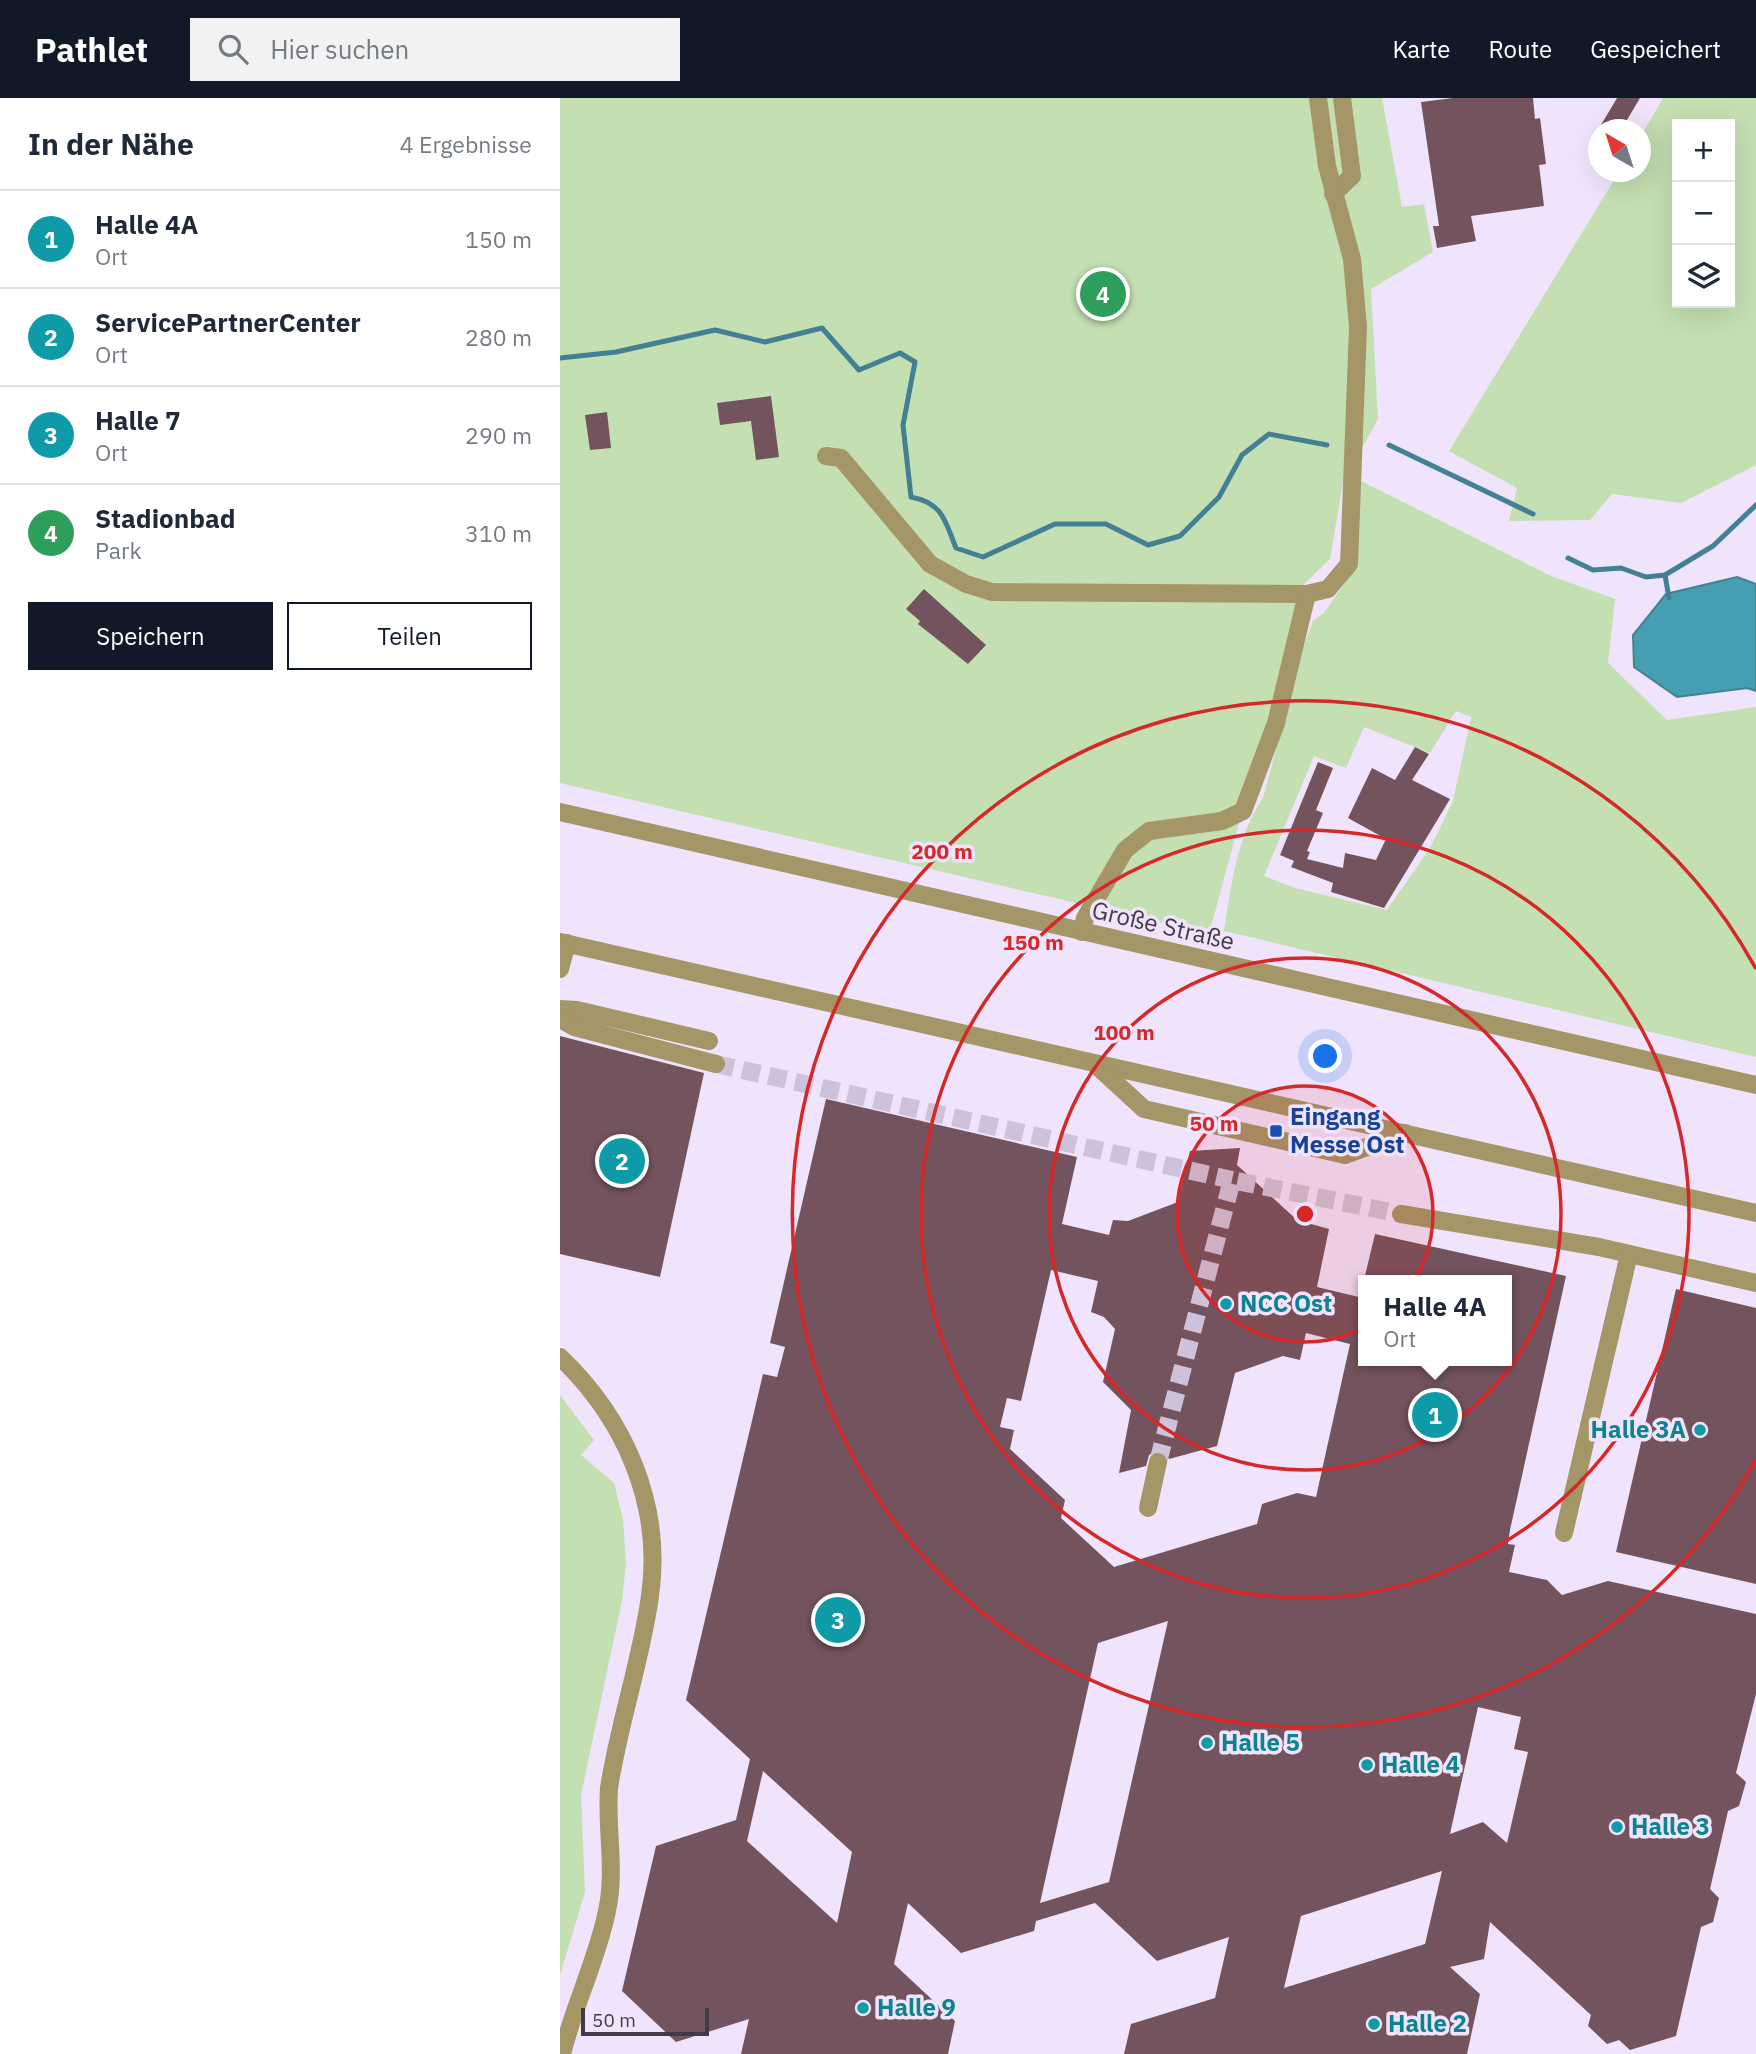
<!DOCTYPE html>
<html lang="de">
<meta charset="utf-8">
<style>
:root{--surface:#fff;--page:#f2f2f3;--text:#1f2937;--muted:#747a83;--line:#e0e1e3;--accent:#111827}
body{margin:0;font-family:"IBM Plex Sans",sans-serif;background:var(--page);color:var(--text)}
.controls{position:absolute;right:21px;top:21px;display:grid;overflow:hidden;border-radius:0px;box-shadow:0 7px 28px #0002}
.controls button{width:63px;height:63px;display:grid;place-items:center;padding:0;border:0;border-bottom:2px solid var(--line);background:var(--surface);color:var(--text);font:35px sans-serif}
.compass{position:absolute;left:1028px;top:21px;width:63px;height:63px;border-radius:50%;background:var(--surface);box-shadow:0 7px 28px #0002;rotate:321deg}
.scale{position:absolute;left:21px;bottom:18px;width:128px;box-sizing:border-box;padding-left:7px;border:4px solid #403a47;border-top:0;font-size:19px;line-height:24px;white-space:nowrap;color:#403a47;-webkit-text-stroke:5px #f0e4fd;paint-order:stroke}
.you{position:absolute;left:766px;top:959px;width:24px;height:24px;margin:-18px;border:5px solid #fff;border-radius:50%;background:#1a73e8;box-shadow:0 0 0 10px #1a73e833}
.badge{display:grid;place-items:center;width:46px;height:46px;border-radius:50%;background:var(--accent);color:#fff;font-size:23px;font-weight:700}
.pin{position:absolute;translate:-50% -50%;border:4px solid #fff;box-shadow:0 2px 7px #0006}
.popup{position:absolute;left:798px;top:1177px;width:154px;height:91px;box-sizing:border-box;display:grid;place-content:center;border-radius:0px;background:var(--surface);filter:drop-shadow(0 2px 5px #0005);font-size:23px;white-space:nowrap;color:var(--muted)}
.popup b{font-size:26px;color:var(--text)}
.popup::after{content:'';position:absolute;left:50%;top:100%;margin-left:-14px;border:14px solid transparent;border-top-color:var(--surface)}
.list{margin:0;padding:0;list-style:none}
h2{display:flex;justify-content:space-between;align-items:center;height:91px;margin:0;padding:0 28px;font-size:30px}
h2 small{font-size:23px;font-weight:400;color:var(--muted)}
.list li{display:grid;grid-template-columns:46px 1fr auto;gap:21px;align-items:center;box-sizing:border-box;height:98px;padding:0 28px;border-top:2px solid var(--line)}
.list b{display:block;font-size:26px;white-space:nowrap}
.list p{margin:0;font-size:23px;white-space:nowrap;color:var(--muted)}
.list em{font-size:23px;font-style:normal;color:var(--muted)}
.actions{display:flex;gap:14px;padding:21px 28px}
.actions a{flex:1;padding:16px 0;border:2px solid var(--accent);border-radius:0px;text-align:center;font-size:24px;color:var(--accent)}
.actions .main{background:var(--accent);color:#fff}
.icon{flex:none;width:38px;height:38px;fill:none;stroke:currentColor;stroke-width:2;stroke-linecap:round;stroke-linejoin:round}
.map{position:relative;flex:none;width:1196px;height:1956px;overflow:hidden}
header{display:flex;align-items:center;gap:42px;box-sizing:border-box;height:98px;padding:0 35px;background:var(--accent);color:#fff}
header strong{font-size:33px}
nav{display:flex;gap:38px;margin-inline-start:auto;font-size:24px}
.search{width:490px;height:63px;background:var(--page);display:flex;align-items:center;gap:18px;box-sizing:border-box;padding:0 24px;border-radius:0px;color:var(--muted);font-size:26px}
main{display:flex}
aside{flex:1;background:var(--surface)}
.map>svg:first-child{display:block}
</style>
<header>
<strong>Pathlet</strong>
<div class="search"><svg class="icon" aria-label="search" viewBox="0 0 24 24"><circle cx="10" cy="10" r="6"/><path d="M15 15l6 6"/></svg>Hier suchen</div>
<nav><a>Karte</a><a>Route</a><a>Gespeichert</a></nav>
</header>
<main>
<aside>
<h2>In der Nähe<small>4 Ergebnisse</small></h2>
<ul class="list">
<li><span class="badge" style="background:#0f9aa8">1</span><div><b>Halle 4A</b><p>Ort</p></div><em>150 m</em></li>
<li><span class="badge" style="background:#0f9aa8">2</span><div><b>ServicePartnerCenter</b><p>Ort</p></div><em>280 m</em></li>
<li><span class="badge" style="background:#0f9aa8">3</span><div><b>Halle 7</b><p>Ort</p></div><em>290 m</em></li>
<li><span class="badge" style="background:#2e9e5b">4</span><div><b>Stadionbad</b><p>Park</p></div><em>310 m</em></li>
</ul>
<div class="actions"><a class="main">Speichern</a><a>Teilen</a></div>
</aside>
<div class="map">
<svg width="1196" height="1956" viewBox="0 0 1196 1956">
<rect width="100%" height="100%" fill="#f0e4fd"/>
<g fill="#c4dfb2" fill-rule="evenodd">
<path d="M0,0h822l20,109 22,-3 9,48 -62,37 7,130 -35,63 -13,77 -26,25 -95,350 -649,-151z"/>
<path d="M1103,0h93v367l-75,38 -69,-9 -22,26 -81,1 8,-33 -68,-37 170,-279h21l1,-36zM1117,26h53v179h-53z"/>
<path d="M801,383l190,95 64,23 -7,64 59,57 89,-13v350l-532,-126c7,-44 13,-96 39,-133l40,-150 10,-27 11,-8 32,-46zM896,613l15,6 -18,84 -23,47 -43,62 -92,-22 -31,-12 50,-120 32,12 18,-41 66,26z"/>
<path d="M0,1297l34,45 -13,15 33,28 9,36 3,43 -4,39 -41,194 4,97 -25,83z"/>
</g>
<path fill="#469eb3" stroke="#448093" stroke-width="2" d="M1177,479l19,7v107l-9,-3 -70,9 -43,-30 -1,-32 33,-41z"/>
<g fill="none" stroke-linecap="round" stroke-linejoin="round">
<g stroke="#448093" stroke-width="5">
<path d="M0,260l56,-6 99,-22 50,12 57,-14 37,42 41,-17 15,9 -12,63 8,72c32,6 34,24 45,51l27,9 72,-33h51l42,21 32,-9 39,-39 23,-42 27,-21 58,11"/>
<path d="M829,347l144,69"/>
<path d="M1008,460l25,12 28,-2 25,9 19,-2 4,23"/>
<path d="M1105,477l48,-29 43,-41"/>
</g>
</g>
<g fill="#73535d" fill-rule="evenodd">
<path d="M893,0h80l2,21 5,-1 6,46 -7,1 5,41 -73,10 5,25 -39,7 -4,-22h6l-18,-124z"/>
<path d="M1057,0h23l-19,32h-23z"/>
<path d="M211,298l8,61 -23,3 -5,-39 -31,4 -3,-22z"/>
<path d="M47,314l4,36 -21,2 -5,-35z"/>
<path d="M364,491l62,56 -18,19 -50,-40 2,-3 -14,-12z"/>
<path d="M855,649l14,7 -17,26 38,19 -66,109 -53,-16 2,-9 -42,-16 3,-6 -14,-6 38,-93 15,6 -17,42 7,3 -16,38 3,1 -3,7 36,9 2,-15 31,7 10,-21 -38,-21 24,-50 23,12z"/>
<path d="M0,938l144,37 -44,204 -100,-23z"/>
<path d="M266,1001l251,58 -15,67 47,11 4,-15 15,1 50,-19 12,-51 50,-3 -3,17 60,55 32,9 -12,58 46,11v63h144v-81h-143l11,-46 191,42 -56,254 -2,14 7,1 -6,27 38,8 15,15 46,-14 148,33v80l-20,79 10,9 -7,24 -11,5 -18,78 9,9 -6,24 -12,5 -25,109 -46,14 -11,-10 -12,4 -19,-18 3,-11 -101,-93 -6,37 -34,8 30,27 -13,60h-343l7,-30 84,-26 14,-61 -72,24 -62,-58 -59,18 -2,10 -73,22 -53,-50 -14,61 61,57 -7,33h-207l8,-35 -73,23 -54,-51 34,-145 80,-26 14,-61 -64,-59 77,-326 14,3 8,-30 -15,-4zM491,1172l47,11 -7,31 13,5 11,12 -12,53 28,28 -12,63 27,-7 3,-11 6,-4 10,2 4,6 48,-13 18,-73 48,-17 17,4 6,-27 44,11 -34,153 -19,-4 -35,11 -5,20 -143,43 -53,-49 4,-18 -55,-51 4,-19 -14,-3 7,-29 14,3zM608,1523l-59,261 -69,21 58,-260zM918,1609l43,10 -7,32 14,3 -21,91 -24,-21 -33,12zM203,1673l89,81 -15,71 -90,-82zM882,1773l-17,73 -141,44 17,-72z"/>
<path d="M1116,1191l80,19v276l-140,-32z"/>
</g>
<g fill="none" stroke-linecap="round" stroke-linejoin="round">
<g stroke="#cdc2d9" stroke-width="18" stroke-dasharray="18 9" stroke-linecap="butt">
<path d="M156,966l516,116"/>
<path d="M598,1364l74,-282 169,34"/>
</g>
<g stroke="#a49667" stroke-width="18">
<path d="M773,96l19,-18 -10,-78"/>
<path d="M266,358l15,2 89,106 36,20 26,8 315,2 21,-5 21,-25 9,-237 -6,-68 -25,-93 -9,-68"/>
<path d="M0,714l1196,273"/>
<path d="M522,834l3,-14 40,-68 24,-19 73,-10 21,-10 33,-88 31,-129"/>
<path d="M0,844l1196,271"/>
<path d="M0,871l7,-26"/>
<path d="M0,911l17,1 132,31"/>
<path d="M0,921l14,8 142,37"/>
<path d="M536,967l48,44 201,46 60,-22"/>
<path d="M841,1116l198,33 157,36"/>
<path d="M0,1259c65,62 103,148 90,239 -9,65 -31,127 -41,192 -3,41 7,82 -2,123 -10,49 -33,94 -45,143"/>
<path d="M588,1410l10,-46"/>
<path d="M1004,1435l65,-279"/>
</g>
</g>
<circle cx="745" cy="1116" r="128" fill="#d62828" fill-opacity=".12"/>
<g fill="none" stroke="#d62828" stroke-width="3.5">
<circle cx="745" cy="1116" r="128"/>
<circle cx="745" cy="1116" r="256"/>
<circle cx="745" cy="1116" r="384"/>
<path d="M1196 1361A513 513 0 1 1 1196 871"/>
</g>
<rect fill="#1a4fb4" stroke="#f0e4fd" stroke-width="2.5" x="709" y="1026" width="14" height="14" rx="3.5"/>
<g fill="#0f9aa8" stroke="#f0e4fd" stroke-width="2.5">
<circle cx="666" cy="1206" r="7"/>
<circle cx="1140" cy="1332" r="7"/>
<circle cx="647" cy="1645" r="7"/>
<circle cx="807" cy="1667" r="7"/>
<circle cx="1057" cy="1729" r="7"/>
<circle cx="303" cy="1910" r="7"/>
<circle cx="814" cy="1926" r="7"/>
</g>
<g text-anchor="middle" stroke-width="7" stroke-linejoin="round" paint-order="stroke">
<g font-size="24" fill="#403a47" stroke="#f0e4fd">
<text transform="translate(603 828) rotate(13)" y="8">Große Straße</text>
</g>
<g font-size="24" font-weight="bold" fill="#164399" stroke="#f0e4fd" text-anchor="start">
<text x="730" y="1027">Eingang<tspan x="730" dy="28">Messe Ost</tspan></text>
</g>
<g font-size="24" font-weight="bold" fill="#0d838f" stroke="#f0e4fd" text-anchor="start">
<text x="680" y="1214">NCC Ost</text>
<text x="1126" y="1340" text-anchor="end">Halle 3A</text>
<text x="661" y="1653">Halle 5</text>
<text x="821" y="1675">Halle 4</text>
<text x="1071" y="1737">Halle 3</text>
<text x="317" y="1918">Halle 9</text>
<text x="828" y="1934">Halle 2</text>
</g>
</g>
<circle cx="745" cy="1116" r="10" fill="#d62828" stroke="#f0e4fd" stroke-width="3.5"/>
<g font-size="21" text-anchor="middle" font-weight="bold" fill="#d62828" stroke="#f0e4fd" stroke-width="7" stroke-linejoin="round" paint-order="stroke">
<text x="382" y="761">200 m</text>
<text x="473" y="852">150 m</text>
<text x="564" y="942">100 m</text>
<text x="654" y="1033">50 m</text>
</g>
</svg>
<div class="controls">
<button>+</button>
<button>−</button>
<button><svg class="icon" aria-label="layers" viewBox="0 0 24 24"><path d="M12 4l9 5-9 5-9-5zM3 14l9 5 9-5"/></svg></button>
</div>
<svg class="compass" viewBox="-18 -18 36 36"><path d="M0-13l5 13h-10z" fill="#e53935"/><path d="M0 13l5-13h-10z" fill="#747a83"/></svg>
<div class="scale">50 m</div>
<div class="you"></div>
<div class="pin badge" style="left:875px;top:1317px;background:#0f9aa8">1</div>
<div class="popup"><b>Halle 4A</b>Ort</div>
<div class="pin badge" style="left:62px;top:1063px;background:#0f9aa8">2</div>
<div class="pin badge" style="left:278px;top:1522px;background:#0f9aa8">3</div>
<div class="pin badge" style="left:543px;top:196px;background:#2e9e5b">4</div>
</div>
</main>
